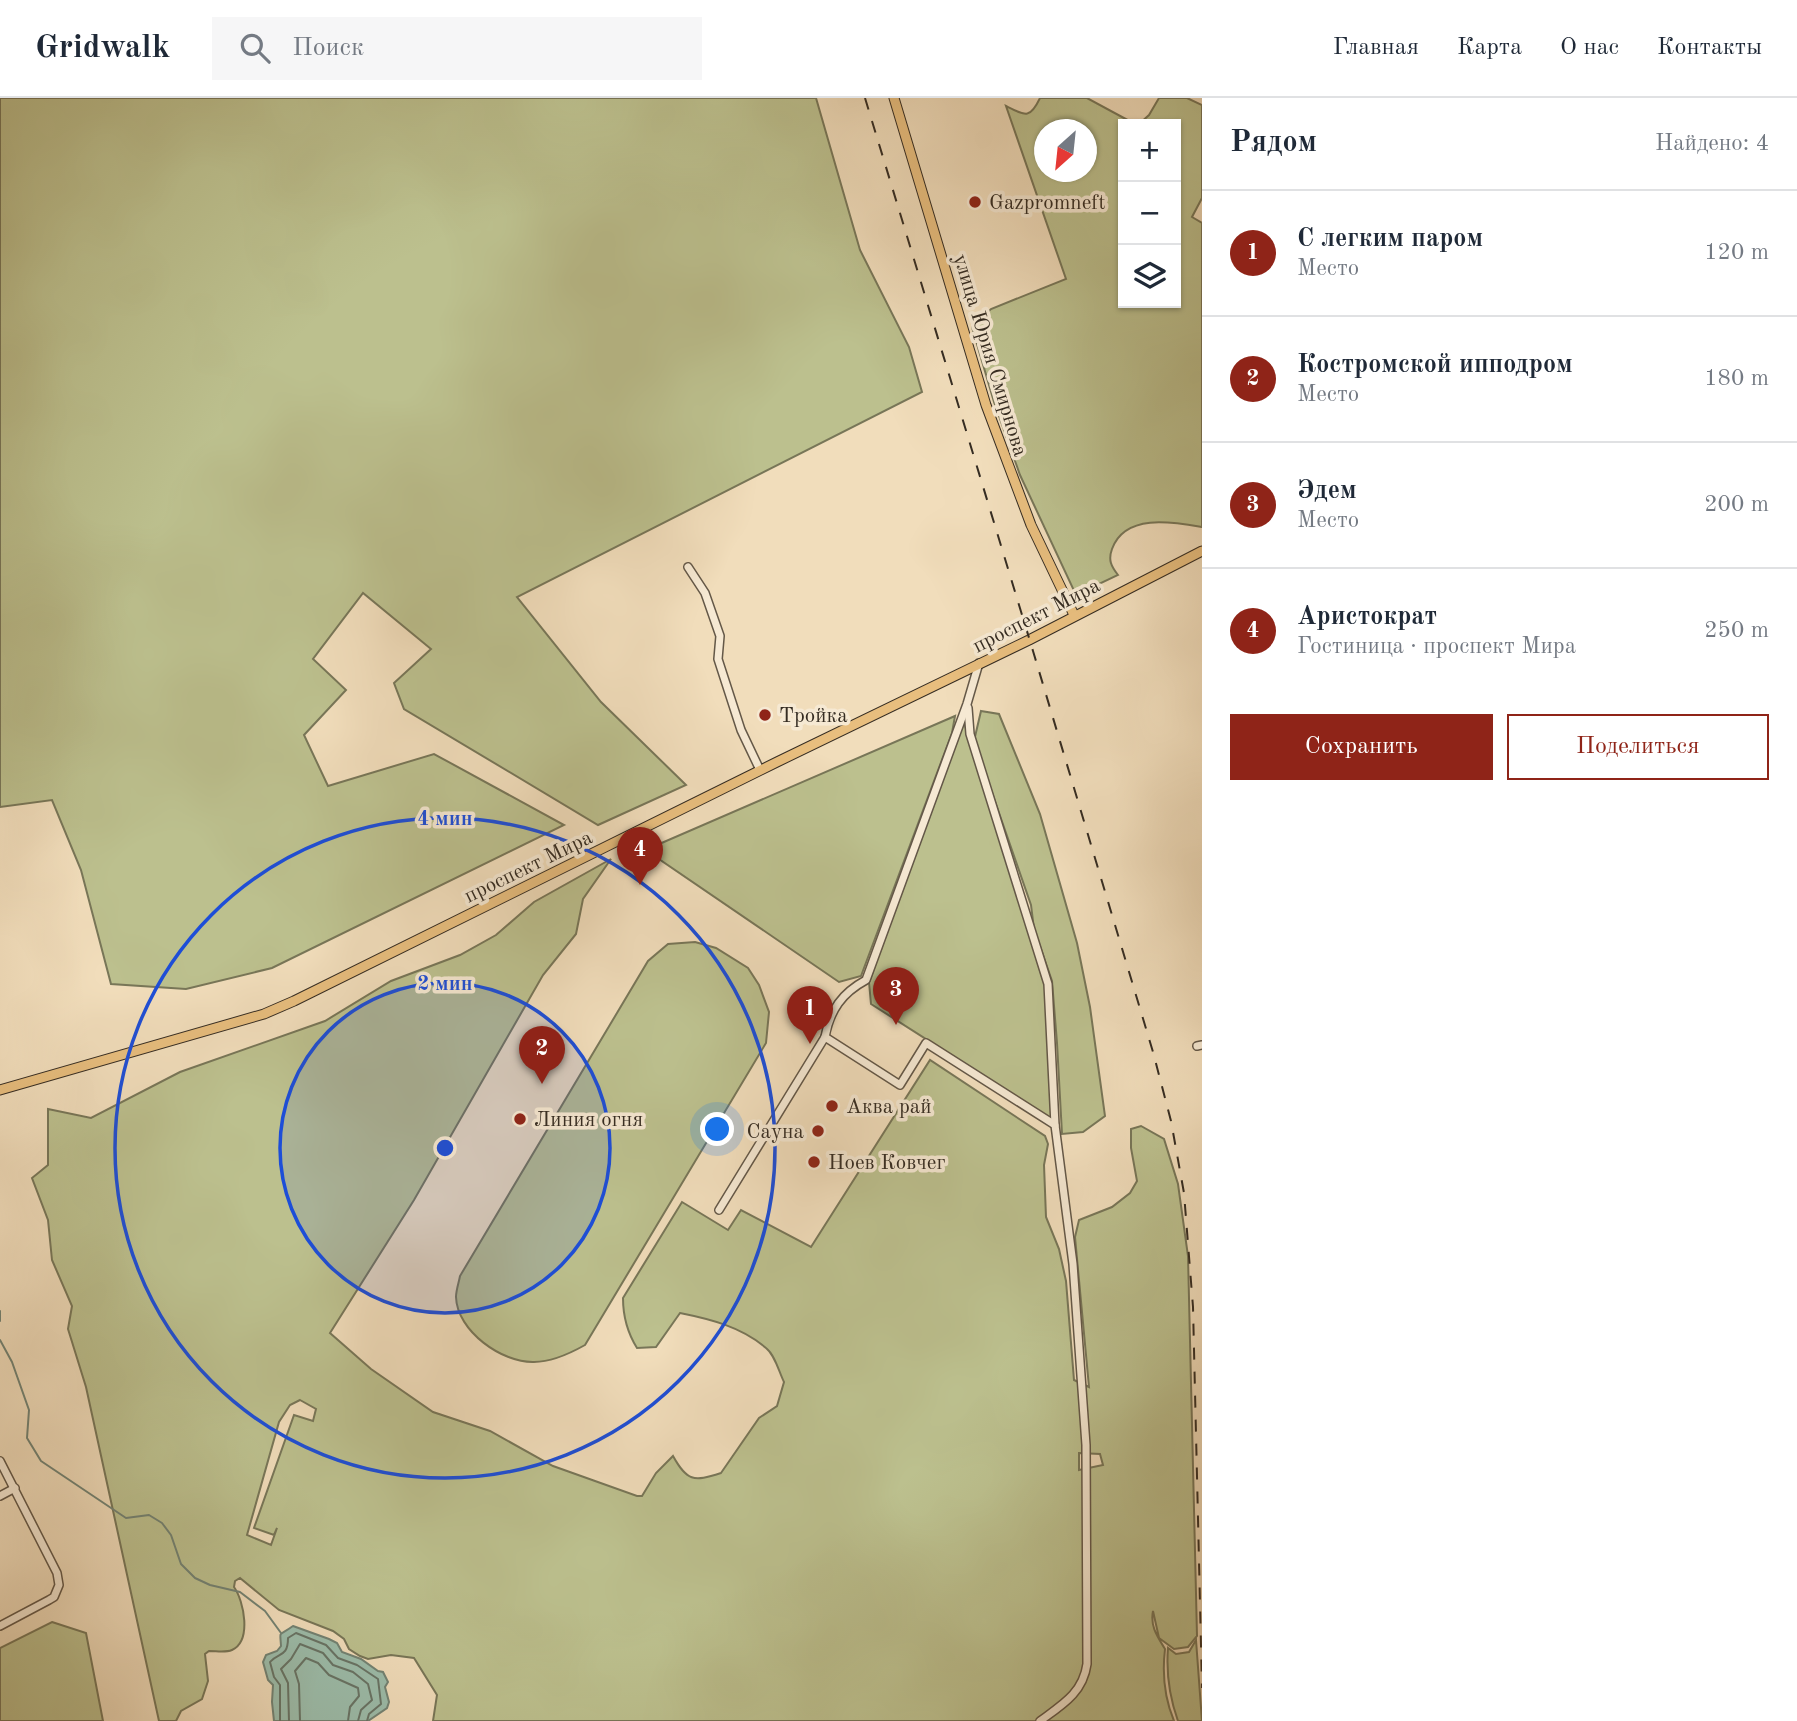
<!DOCTYPE html>
<html lang="ru">
<meta charset="utf-8">
<style>
:root{--surface:#fff;--page:#f6f6f7;--text:#1f2937;--muted:#747a83;--line:#e0e1e3;--accent:#8f2418}
body{margin:0;font-family:"Old Standard TT",serif;background:var(--page);color:var(--text)}
.controls{position:absolute;right:21px;top:21px;display:grid;overflow:hidden;border-radius:0px;box-shadow:0 2px 5px #0004}
.controls button{width:63px;height:63px;display:grid;place-items:center;padding:0;border:0;border-bottom:2px solid var(--line);background:var(--surface);color:var(--text);font:35px sans-serif}
.compass{position:absolute;left:1034px;top:21px;width:63px;height:63px;border-radius:50%;background:var(--surface);box-shadow:0 2px 5px #0004;rotate:207deg}
.you{position:absolute;left:718px;top:1032px;width:24px;height:24px;margin:-18px;border:5px solid #fff;border-radius:50%;background:#1a73e8;box-shadow:0 0 0 10px #1a73e833}
.badge{display:grid;place-items:center;width:46px;height:46px;border-radius:50%;background:var(--accent);color:#fff;font-size:23px;font-weight:700}
.pin{position:absolute;translate:-50% -58px;filter:drop-shadow(0 2px 4px #0008)}
.pin::after{content:'';position:absolute;top:37px;width:24px;height:21px;background:inherit;clip-path:polygon(0 0,100% 0,50% 100%)}
.list{margin:0;padding:0;list-style:none}
h2{display:flex;justify-content:space-between;align-items:center;height:91px;margin:0;padding:0 28px;font-size:30px}
h2 small{font-size:23px;font-weight:400;color:var(--muted)}
.list li{display:grid;grid-template-columns:46px 1fr auto;gap:21px;align-items:center;box-sizing:border-box;height:126px;padding:0 28px;border-top:2px solid var(--line)}
.list b{display:block;font-size:26px;white-space:nowrap}
.list p{margin:0;font-size:23px;white-space:nowrap;color:var(--muted)}
.list em{font-size:23px;font-style:normal;color:var(--muted)}
.actions{display:flex;gap:14px;padding:21px 28px}
.actions a{flex:1;padding:16px 0;border:2px solid var(--accent);border-radius:0px;text-align:center;font-size:24px;color:var(--accent)}
.actions .main{background:var(--accent);color:#fff}
.icon{flex:none;width:38px;height:38px;fill:none;stroke:currentColor;stroke-width:2;stroke-linecap:round;stroke-linejoin:round}
.map{position:relative;flex:none;width:1202px;height:1623px;overflow:hidden}
header{display:flex;align-items:center;gap:42px;box-sizing:border-box;height:98px;padding:0 35px;background:var(--surface);border-bottom:2px solid var(--line)}
header strong{font-size:33px}
nav{display:flex;gap:38px;margin-inline-start:auto;font-size:24px}
.search{width:490px;height:63px;background:var(--page);display:flex;align-items:center;gap:18px;box-sizing:border-box;padding:0 24px;border-radius:0px;color:var(--muted);font-size:26px}
main{display:flex}
aside{flex:1;background:var(--surface)}
.map>svg:first-child{display:block}
</style>
<header>
<strong>Gridwalk</strong>
<div class="search"><svg class="icon" aria-label="search" viewBox="0 0 24 24"><circle cx="10" cy="10" r="6"/><path d="M15 15l6 6"/></svg>Поиск</div>
<nav><a>Главная</a><a>Карта</a><a>О нас</a><a>Контакты</a></nav>
</header>
<main>
<div class="map">
<svg width="1202" height="1623" viewBox="0 0 1202 1623">
<rect width="100%" height="100%" fill="#f1ddbb"/>
<filter id="stains"><feTurbulence type="fractalNoise" baseFrequency=".00286" numOctaves="4"/><feColorMatrix values="0 0 0 0 .2 0 0 0 0 .09 0 0 0 0 .02 0 0 0 .5 -.17"/></filter>
<radialGradient id="worn" r=".72"><stop offset=".6" stop-color="#630" stop-opacity="0"/><stop offset="1" stop-color="#630" stop-opacity=".3"/></radialGradient>
<g fill="#bcc08e" stroke="#787658" stroke-width="2" fill-rule="evenodd">
<path d="M0,0h816l44,152 49,97 13,45 -405,205 84,105 85,83 -88,40 -194,-116 -10,-26 37,-34 -68,-56 -50,66 33,31 -42,45 24,51 106,-32 130,71 -292,143 -86,21 -75,-5 -30,-114 -29,-70 -52,7z"/>
<path d="M1040,0h47l48,26h-12v179h53v-179h-37l10,-9 10,-17h28l15,7v93l-10,19 10,6v304c-29,-5 -77,-14 -90,22 -4,11 -1,17 6,26l-42,20 -56,-120 -26,-73 -22,-75 19,-18 75,-30 -60,-173c20,10 24,13 34,-8zM1044,32h42v42h-42z"/>
<path d="M981,613l18,3 41,100 37,129 13,64 15,109 -22,16 -21,2 -5,-91 -5,-62 -18,-52 -3,-24 -57,-164z"/>
<path d="M955,618l-3,17 -91,243 -22,6 -183,-125 -6,-9z"/>
<path d="M964,624l81,264 8,134 -182,-116 -2,-22z"/>
<path d="M611,761l-28,40 -7,35 -33,41 -129,225 -84,133 41,36 62,43 57,19 63,35 84,30h5l14,-23 17,-17c14,25 20,26 48,17l38,-55 18,-12 7,-24c-5,-10 -9,-27 -18,-34 -24,-21 -56,-29 -86,-35l-24,34 -19,1c-10,-16 -14,-31 -14,-50l59,-96 46,28 13,-20 70,37 119,-187 115,76 3,8 -4,21 2,52 13,32 7,32 8,99 15,7 -14,-150 4,-17 33,-13 18,-14 7,-12 -6,-33v-19l10,-3 23,13 14,45 10,72 9,380 -9,11 -14,2 -15,-11 -6,-27c-3,15 4,25 12,38 -3,25 -1,48 9,72h-741l4,-26 -23,-37 -23,-3 -23,4 -8,-3 -11,-7 -5,-10 -11,-8 -54,-21 -39,-32 -5,3 -1,6c10,14 18,54 -2,63 -7,3 -15,1 -23,1l-4,3 3,27 -6,18 -21,12 -5,10h-17l-73,-334 -18,-58 4,-23 -20,-46 -4,-40 -16,-42 16,-13v-56l43,9 89,-46 145,-51 66,-40 69,-26 36,-20 38,-33zM300,1302l16,9 -3,12 -19,-6 -40,113 20,7 3,-7 -6,17 -24,-10 32,-113 11,-17zM1079,1355l21,1 3,11 -24,5z"/>
<path d="M695,844l21,6 32,20 11,17 10,27 -3,31 -181,302c-16,9 -33,17 -51,17 -32,1 -77,-31 -78,-65 0,-7 3,-15 4,-21l188,-315 20,-17z"/>
<path d="M52,1524l34,11 17,88h-103v-73z"/>
<path d="M1196,1542l6,81h-24c-9,-25 -12,-47 -10,-73l8,6 13,-2z"/>
</g>
<path fill="#9cbdab" stroke="#738374" stroke-width="2" d="M293,1528l36,13 8,4 5,9 19,7 17,12 5,1 5,10 -3,5 4,15 -2,6 -19,13h-94l-2,-19 1,-17 -5,-5 -5,-18 3,-7 11,-4 4,-5c-1,-17 -3,-9 12,-20z"/>
<g fill="none" stroke-linecap="round" stroke-linejoin="round">
<g stroke="#687466" stroke-width="2">
<path d="M280,1623v-36l-6,-8 -4,-15c8,-10 18,-4 18,-24l8,-5 30,12 12,13 19,7 21,14 3,25 -12,10 -2,7"/>
<path d="M289,1623l-1,-38 -7,-14 10,-10 9,-15 23,9 10,12 20,7 15,12 4,16 -11,10 -3,11"/>
<path d="M300,1623l-1,-37 -4,-13 11,-13 12,5 11,12 29,13 1,8 -9,11 -2,14"/>
</g>
<g stroke="#738374" stroke-width="2">
<path d="M0,1213v10"/>
<path d="M0,1242l12,22 17,48 -2,28 14,23 85,57 23,-3 13,8 9,12 10,29 14,14 15,7 30,7 25,19 16,22"/>
</g>
<g stroke="#645848" stroke-width="10">
<g id="minor">
<path d="M688,469l17,26 15,43 -2,23 23,71 19,40"/>
<path d="M968,610l2,26 78,250 7,141"/>
<path d="M825,939l75,48 26,-42 129,82 18,139 13,181 1,219c-4,29 -25,41 -47,57"/>
<path d="M1197,948l5,-1"/>
<path d="M719,1112l106,-173c5,-27 17,-44 41,-57l101,-276 12,-41"/>
<path d="M0,1363l57,112 2,12 -5,12 -5,3 -49,26"/>
<path d="M0,1398l15,-8"/>
</g>
</g>
<g stroke="#352c22" stroke-width="11">
<g id="major">
<path d="M894,0l92,307 45,120 43,90"/>
<path d="M0,992l264,-76 30,-13 483,-239 252,-122 173,-89"/>
</g>
</g>
<use href="#minor" stroke="#f6e9d3" stroke-width="7"/>
<use href="#major" stroke="#e8be7e" stroke-width="9"/>
<path stroke="#352c22" stroke-width="2" stroke-dasharray="12 12" stroke-linecap="butt" d="M865,0l168,553 120,401 18,69 13,72 9,114 9,381"/>
</g>
<circle cx="445" cy="1050" r="165" fill="#1d4ed8" fill-opacity=".12"/>
<g fill="none" stroke="#1d4ed8" stroke-width="3.5">
<circle cx="445" cy="1050" r="165"/>
<circle cx="445" cy="1050" r="330"/>
</g>
<g fill="#8f2418" stroke="#f6e9d3" stroke-width="2.5">
<circle cx="975" cy="104" r="7"/>
<circle cx="765" cy="617" r="7"/>
<circle cx="832" cy="1008" r="7"/>
<circle cx="520" cy="1021" r="7"/>
<circle cx="818" cy="1033" r="7"/>
<circle cx="814" cy="1064" r="7"/>
</g>
<g text-anchor="middle" stroke-width="7" stroke-linejoin="round" paint-order="stroke">
<g font-size="21" fill="#352c22" stroke="#f6e9d3" text-anchor="start">
<text x="989" y="111">Gazpromneft</text>
<text x="779" y="624">Тройка</text>
<text x="846" y="1015">Аква рай</text>
<text x="534" y="1028">Линия огня</text>
<text x="804" y="1040" text-anchor="end">Сауна</text>
<text x="828" y="1071">Ноев Ковчег</text>
</g>
<g font-size="21" fill="#352c22" stroke="#f6e9d3">
<text transform="translate(991 257) rotate(73)" y="7">улица Юрия Смирнова</text>
<text transform="translate(1036 517) rotate(-27)" y="7">проспект Мира</text>
<text transform="translate(528 768) rotate(-26)" y="7">проспект Мира</text>
</g>
</g>
<circle cx="445" cy="1050" r="10" fill="#1d4ed8" stroke="#f6e9d3" stroke-width="3.5"/>
<g font-size="21" text-anchor="middle" font-weight="bold" fill="#1d4ed8" stroke="#f6e9d3" stroke-width="7" stroke-linejoin="round" paint-order="stroke">
<text x="445" y="727">4 мин</text>
<text x="445" y="892">2 мин</text>
</g>
<rect width="100%" height="100%" filter="url(#stains)"/>
<rect width="100%" height="100%" fill="url(#worn)"/>
</svg>
<div class="controls">
<button>+</button>
<button>−</button>
<button><svg class="icon" aria-label="layers" viewBox="0 0 24 24"><path d="M12 4l9 5-9 5-9-5zM3 14l9 5 9-5"/></svg></button>
</div>
<svg class="compass" viewBox="-18 -18 36 36"><path d="M0-13l5 13h-10z" fill="#e53935"/><path d="M0 13l5-13h-10z" fill="#747a83"/></svg>
<div class="you"></div>
<div class="pin badge" style="left:810px;top:946px">1</div>
<div class="pin badge" style="left:542px;top:986px">2</div>
<div class="pin badge" style="left:896px;top:927px">3</div>
<div class="pin badge" style="left:640px;top:787px">4</div>
</div>
<aside>
<h2>Рядом<small>Найдено: 4</small></h2>
<ul class="list">
<li><span class="badge">1</span><div><b>С легким паром</b><p>Место</p></div><em>120 m</em></li>
<li><span class="badge">2</span><div><b>Костромской ипподром</b><p>Место</p></div><em>180 m</em></li>
<li><span class="badge">3</span><div><b>Эдем</b><p>Место</p></div><em>200 m</em></li>
<li><span class="badge">4</span><div><b>Аристократ</b><p>Гостиница · проспект Мира</p></div><em>250 m</em></li>
</ul>
<div class="actions"><a class="main">Сохранить</a><a>Поделиться</a></div>
</aside>
</main>
